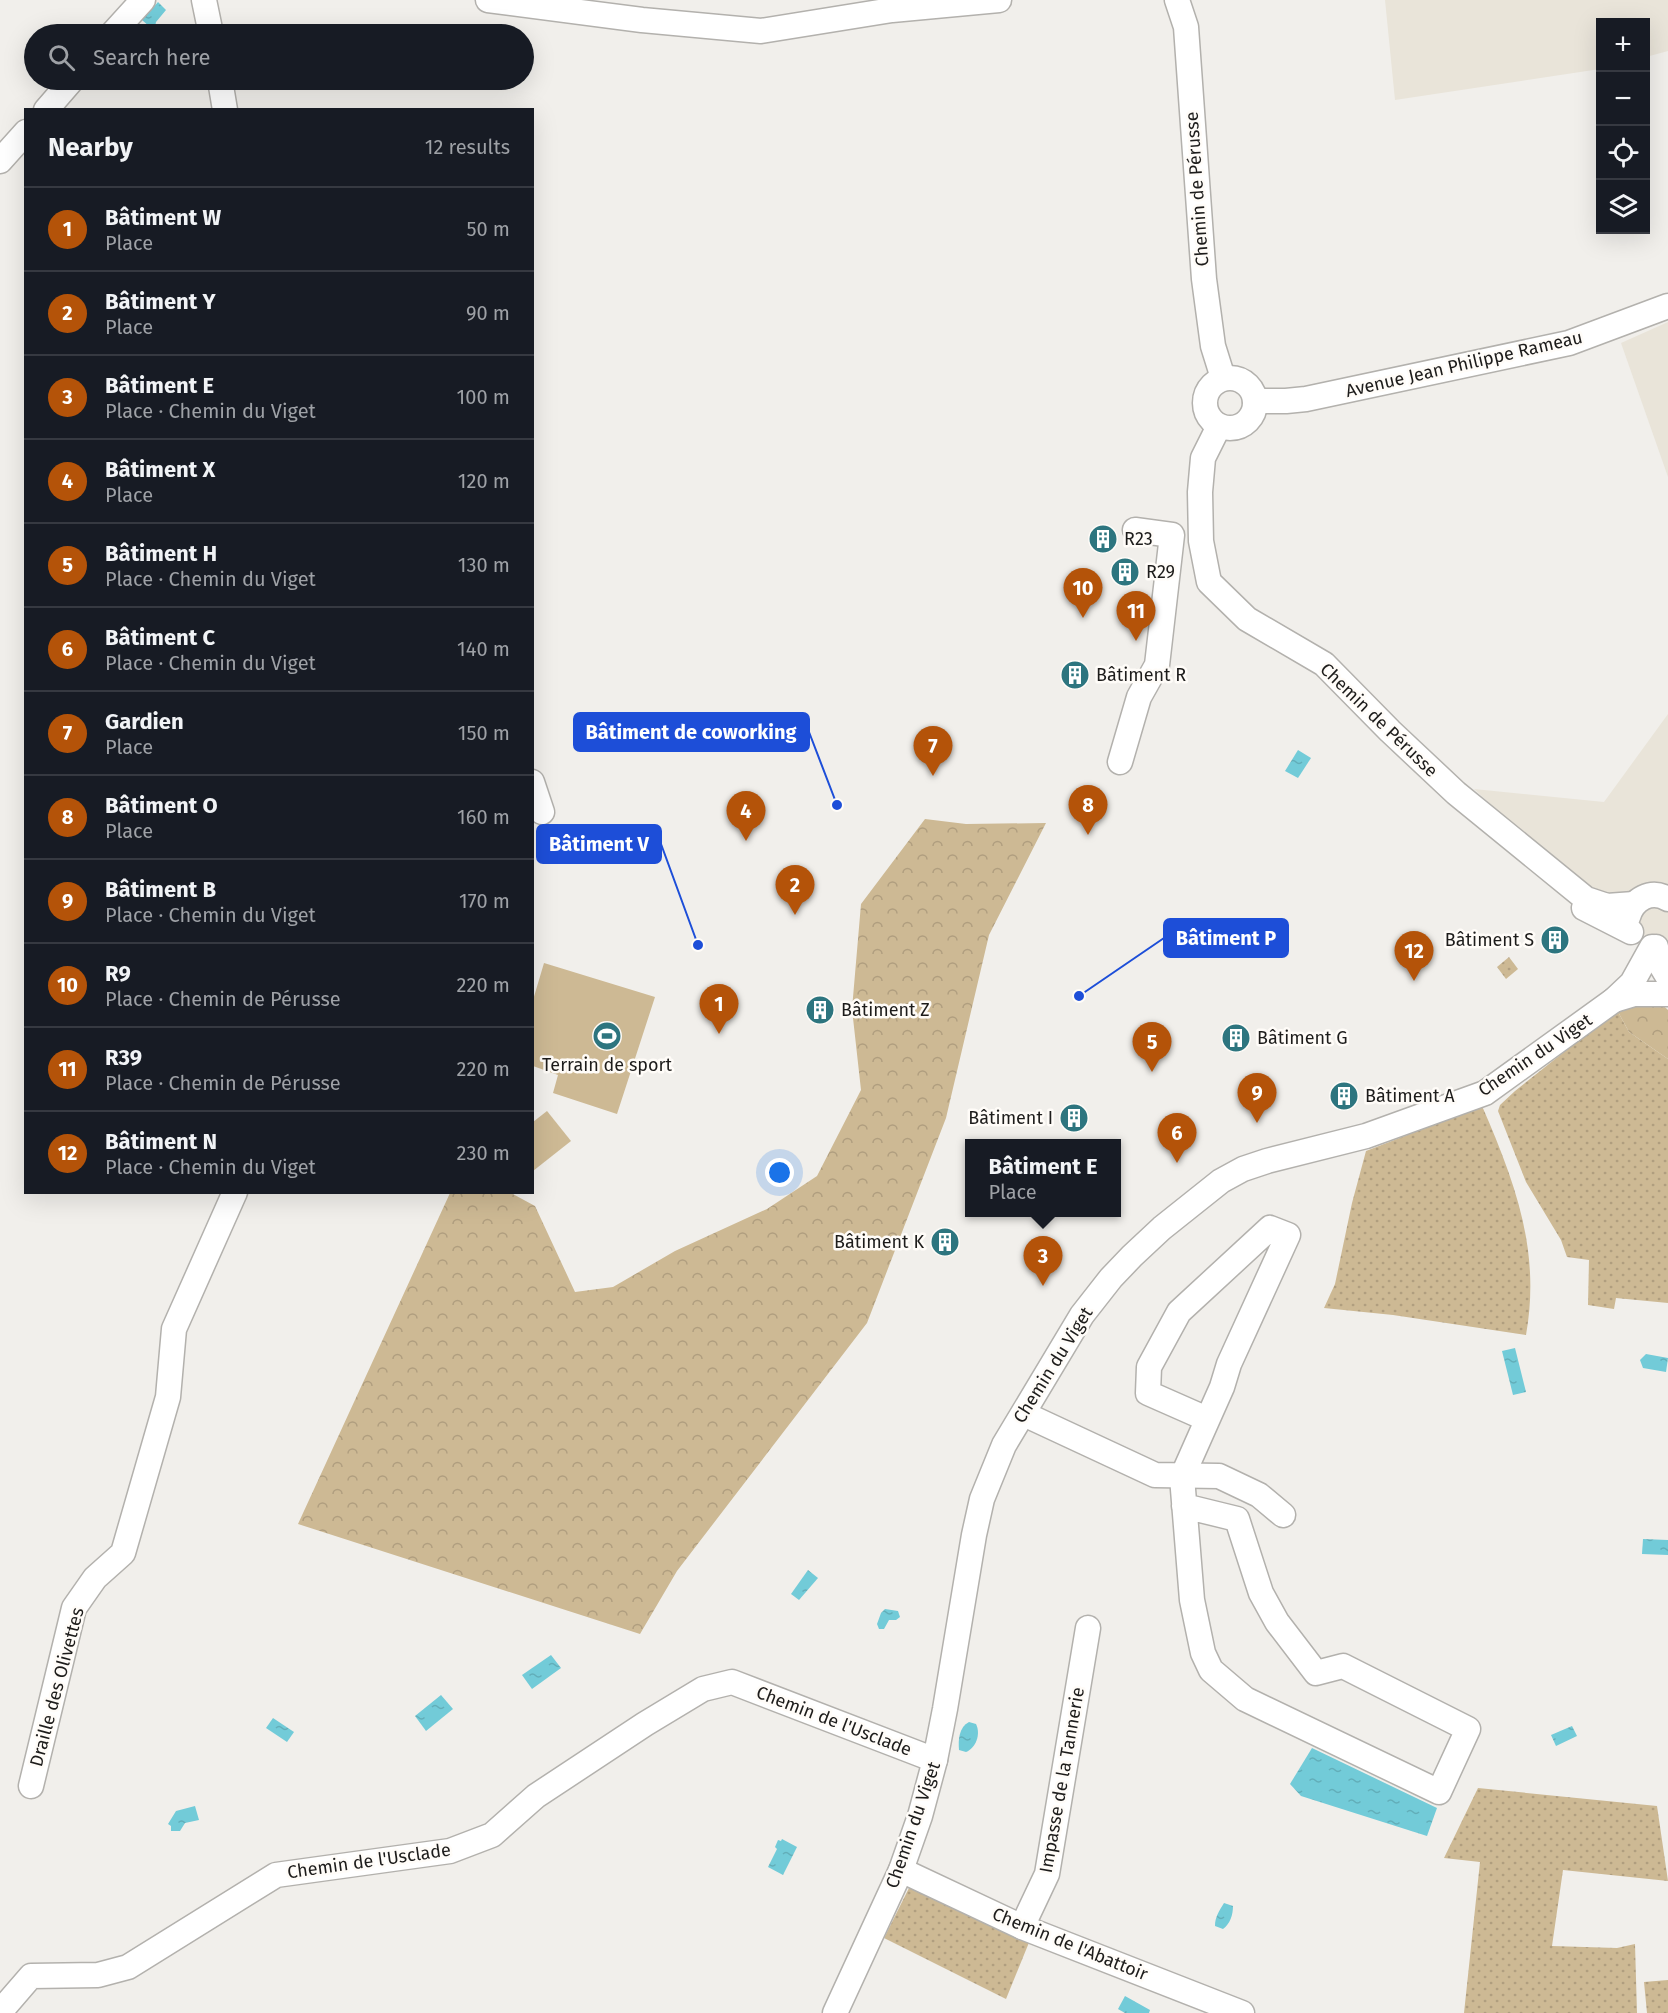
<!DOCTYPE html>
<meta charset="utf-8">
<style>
:root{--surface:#171b24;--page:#20242c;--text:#f1f3f6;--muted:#9ea1a6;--line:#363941;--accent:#b45309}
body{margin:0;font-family:"Fira Sans",sans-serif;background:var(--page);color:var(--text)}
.controls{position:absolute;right:18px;top:18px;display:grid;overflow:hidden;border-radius:0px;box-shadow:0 6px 24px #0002}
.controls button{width:54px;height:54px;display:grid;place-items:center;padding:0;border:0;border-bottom:2px solid var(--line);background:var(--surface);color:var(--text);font:30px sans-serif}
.you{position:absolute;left:780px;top:1173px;width:21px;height:21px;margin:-15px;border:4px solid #fff;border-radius:50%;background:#1a73e8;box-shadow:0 0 0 9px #1a73e833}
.badge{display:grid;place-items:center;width:39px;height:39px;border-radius:50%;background:var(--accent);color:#fff;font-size:20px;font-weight:700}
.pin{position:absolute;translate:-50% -50px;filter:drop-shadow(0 2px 3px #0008)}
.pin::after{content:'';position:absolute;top:32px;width:21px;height:18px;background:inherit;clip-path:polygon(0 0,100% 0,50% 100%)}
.popup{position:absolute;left:965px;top:1139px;width:156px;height:78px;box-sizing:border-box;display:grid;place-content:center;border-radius:0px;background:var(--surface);filter:drop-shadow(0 2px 4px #0005);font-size:20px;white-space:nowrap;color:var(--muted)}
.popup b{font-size:22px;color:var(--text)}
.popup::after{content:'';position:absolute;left:50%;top:100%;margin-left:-12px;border:12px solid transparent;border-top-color:var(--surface)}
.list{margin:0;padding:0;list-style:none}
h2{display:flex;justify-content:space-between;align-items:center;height:78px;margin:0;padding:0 24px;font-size:26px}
h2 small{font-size:20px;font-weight:400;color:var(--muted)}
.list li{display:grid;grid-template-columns:39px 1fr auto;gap:18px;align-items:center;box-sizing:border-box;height:84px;padding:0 24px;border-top:2px solid var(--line)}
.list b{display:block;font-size:22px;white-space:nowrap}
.list p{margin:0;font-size:20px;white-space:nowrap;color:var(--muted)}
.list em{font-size:20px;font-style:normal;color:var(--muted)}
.icon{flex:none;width:33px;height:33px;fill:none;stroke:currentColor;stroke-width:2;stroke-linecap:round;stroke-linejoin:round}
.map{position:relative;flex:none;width:1668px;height:2013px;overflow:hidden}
.search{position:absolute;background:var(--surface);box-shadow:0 6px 24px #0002;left:24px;top:24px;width:510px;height:66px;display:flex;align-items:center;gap:15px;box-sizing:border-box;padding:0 21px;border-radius:33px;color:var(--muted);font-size:22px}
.panel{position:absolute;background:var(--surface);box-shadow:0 6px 24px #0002;left:24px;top:108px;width:510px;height:1086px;border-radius:0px}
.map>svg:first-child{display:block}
</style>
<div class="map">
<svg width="1668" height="2013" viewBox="0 0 1668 2013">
<defs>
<pattern id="grass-dots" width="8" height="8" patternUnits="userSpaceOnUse" patternTransform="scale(1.5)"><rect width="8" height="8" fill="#cdb994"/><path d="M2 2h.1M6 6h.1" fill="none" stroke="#b09e7f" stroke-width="1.8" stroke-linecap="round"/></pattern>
<pattern id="forest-crowns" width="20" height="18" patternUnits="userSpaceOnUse" patternTransform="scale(1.5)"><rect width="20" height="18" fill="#cdb994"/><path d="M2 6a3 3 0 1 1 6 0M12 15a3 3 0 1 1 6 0" fill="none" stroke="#b09e7f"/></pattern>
<pattern id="water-ripples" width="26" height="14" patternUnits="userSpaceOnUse" patternTransform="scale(1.5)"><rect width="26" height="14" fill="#72cbd8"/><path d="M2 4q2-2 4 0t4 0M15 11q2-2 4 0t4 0" fill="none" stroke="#62aeb9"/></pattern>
</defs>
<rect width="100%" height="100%" fill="#f1efeb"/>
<g fill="#e9e4d9">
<path d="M1385,0h283v51l-22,6v-35h-46v47l-205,31z"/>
<path d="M1668,322v155l-47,-134z"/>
<path d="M1668,714v253l-194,-178 130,13z"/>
</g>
<g fill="url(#grass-dots)">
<path d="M1509,957l9,12 -12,10 -9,-12z"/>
<path d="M1617,1010l12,22 39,27v244l-52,-5 -2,11 -26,-4 1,-45 -22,-3 -6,-17 -35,-58 -28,-71 2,-6 15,-14z"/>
<path d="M1482,1106c33,76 59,145 44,229l-133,-20 -69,-7 11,-24 17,-81 14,-52z"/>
<path d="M1478,1788l179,18 11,75 -105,-11 -11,76 65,2 18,-4 2,69h-173l16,-151 -36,-4z"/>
<path d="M909,1888h9l112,52 -24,59 -122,-61z"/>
<path d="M1668,1980v33h-21l-3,-31z"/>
</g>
<g fill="url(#forest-crowns)">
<path d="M925,819l41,5 80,-1 -57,112 -43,183 -79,205 -190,248 -37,63 -342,-110 152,-331h61l24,13 40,86 38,-5 62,-36 92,-42 50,-33 44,-86 -9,-81 9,-105z"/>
<path d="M1656,999l12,11v49l-39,-27 -12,-22z"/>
</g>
<g fill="#cdb994">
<path d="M544,963l111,34 -38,117 -64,-21 5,-18 -25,-9v-66z"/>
<path d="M547,1111l24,30 -38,30v-49z"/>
</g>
<g fill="url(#water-ripples)">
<path d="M158,2l8,8 -10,12 -1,5h-5l-8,-7z"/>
<path d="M1298,750l13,8 -13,20 -13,-7z"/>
<path d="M1515,1348l11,44 -13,3 -11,-44z"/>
<path d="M1646,1354l22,4 -2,14 -23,-4 -3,-8z"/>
<path d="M1643,1539l25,1v15l-26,-1z"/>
<path d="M808,1570l10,8 -19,22 -8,-6z"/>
<path d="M885,1609l13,2 2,6 -4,3h-7l-5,9h-5l-2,-5 4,-11z"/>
<path d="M551,1655l10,13 -29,21 -10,-14z"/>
<path d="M441,1695l12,14 -27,22 -11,-15z"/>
<path d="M273,1718l21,14 -7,10 -21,-14z"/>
<path d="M969,1722l7,2c5,10 0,24 -10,28l-7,-2c-1,-10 0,-23 10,-28z"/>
<path d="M1572,1726l5,10 -21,10 -5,-11z"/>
<path d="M1312,1748l125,60 -10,28 -126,-40 -11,-12z"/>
<path d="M195,1806l4,14 -14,3 -5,8h-9v-5l-3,-2 8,-13z"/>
<path d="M782,1839l15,8 -14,28 -15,-8 9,-18 -2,-2 3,-7 3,1z"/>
<path d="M1224,1903l9,3c0,9 -3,18 -10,23l-8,-3c0,-9 4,-15 9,-23z"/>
<path d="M1125,1996l25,14 -1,3h-24l-7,-4z"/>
</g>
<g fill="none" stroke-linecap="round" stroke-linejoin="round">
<g stroke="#b3b1ad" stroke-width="27">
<g id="minor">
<path d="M204,0l7,34"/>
<path d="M488,0l154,20 119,11 131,-21 107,-10"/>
<path d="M1177,0l9,27 18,252 9,67 10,32"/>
<path d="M112,34l31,-34"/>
<path d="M220,80l5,30"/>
<path d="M46,110l26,-30"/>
<path d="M0,161l26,-29"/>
<circle cx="1230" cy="403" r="25"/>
<path d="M1255,401h31l20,-2 263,-56 99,-37"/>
<path d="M1219,426l-16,32 -3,34 1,49 8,41 38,37 77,45 66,67 66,62 130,106 21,7 27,-2"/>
<path d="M1120,762l19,-65 18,-32 15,-130 -37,-5"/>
<path d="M532,782l10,30"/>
<path d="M1584,908l47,24"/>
<path d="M1628,917c5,-18 23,-28 40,-18"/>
<path d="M1656,947l3,15 9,15"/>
<path d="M1614,1000l20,-6h34"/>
<path d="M1024,1414l131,61 64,1 40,19 24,20"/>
<path d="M1184,1506l53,13 24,74 16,29 39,51 27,-7 125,63 -29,63 -194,-93 -34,-29 -8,-17 -11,-53 -10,-123 40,-90 7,-23 59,-129 -18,-7 -91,84 -30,55 -1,26 59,26"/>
<path d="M31,1786l43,-178 21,-30 28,-25 45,-156 6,-68 61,-137"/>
<path d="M901,1870l121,57 220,86"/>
<path d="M1022,1927l25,-53 41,-246"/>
<path d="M0,2012l31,-36 67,-1 30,-8 148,-92 174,-24 42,-16 44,-39 109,-72 58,-35 29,-7 203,78"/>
<path d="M835,2013l66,-143 19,-54 15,-56 10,-51 29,-174 8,-36 22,-54 78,-130 29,-37 21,-22 30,-28 59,-47 22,-12 24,-8 99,-25 119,-43 129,-93 18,-17 20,-36"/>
</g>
</g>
<use href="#minor" stroke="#fff" stroke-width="24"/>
</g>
<defs>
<g id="building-disc" transform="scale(1.5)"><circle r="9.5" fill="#2d757f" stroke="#fffcf8"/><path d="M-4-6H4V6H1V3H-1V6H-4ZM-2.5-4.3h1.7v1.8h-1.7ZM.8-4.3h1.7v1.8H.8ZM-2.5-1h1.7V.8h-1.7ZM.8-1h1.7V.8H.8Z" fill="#fff"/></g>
<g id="stadium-disc" transform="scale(1.5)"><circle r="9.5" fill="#2d757f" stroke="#fffcf8"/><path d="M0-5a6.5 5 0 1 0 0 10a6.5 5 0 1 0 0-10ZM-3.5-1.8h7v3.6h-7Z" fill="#fff"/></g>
</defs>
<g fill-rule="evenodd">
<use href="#building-disc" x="1103" y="539"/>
<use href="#building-disc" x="1125" y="572"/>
<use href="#building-disc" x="1075" y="675"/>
<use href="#building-disc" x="1555" y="940"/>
<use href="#building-disc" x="820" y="1010"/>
<use href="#stadium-disc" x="607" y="1036"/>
<use href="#building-disc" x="1236" y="1038"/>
<use href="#building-disc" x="1344" y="1096"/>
<use href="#building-disc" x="1074" y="1118"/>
<use href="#building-disc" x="945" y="1242"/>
</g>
<g text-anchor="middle" stroke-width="5" stroke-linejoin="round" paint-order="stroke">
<g font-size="18" fill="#1d1c1b" stroke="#fffcf8">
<text transform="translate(1197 189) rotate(-94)" y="6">Chemin de Pérusse</text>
<text transform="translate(1464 364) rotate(-13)" y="6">Avenue Jean Philippe Rameau</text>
<text transform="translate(1379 720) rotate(44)" y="6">Chemin de Pérusse</text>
<text transform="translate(1535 1055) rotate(-34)" y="6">Chemin du Viget</text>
<text transform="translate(1053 1365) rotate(-58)" y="6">Chemin du Viget</text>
<text transform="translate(57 1687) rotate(-75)" y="6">Draille des Olivettes</text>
<text transform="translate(834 1721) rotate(21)" y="6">Chemin de l'Usclade</text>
<text transform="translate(1062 1780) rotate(-80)" y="6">Impasse de la Tannerie</text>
<text transform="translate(913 1825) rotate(-71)" y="6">Chemin du Viget</text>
<text transform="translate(369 1861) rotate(-8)" y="6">Chemin de l'Usclade</text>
<text transform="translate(1070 1944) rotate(22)" y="6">Chemin de l'Abattoir</text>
</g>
<g font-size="18" fill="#1d1c1b" stroke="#fffcf8" text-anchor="start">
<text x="1124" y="545">R23</text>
<text x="1146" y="578">R29</text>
<text x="1096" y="681">Bâtiment R</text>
<text x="1534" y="946" text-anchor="end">Bâtiment S</text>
<text x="841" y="1016">Bâtiment Z</text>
<text x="1257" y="1044">Bâtiment G</text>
<text x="607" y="1071" text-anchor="middle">Terrain de sport</text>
<text x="1365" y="1102">Bâtiment A</text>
<text x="1053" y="1124" text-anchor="end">Bâtiment I</text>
<text x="924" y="1248" text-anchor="end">Bâtiment K</text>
</g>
</g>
<path fill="none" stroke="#1d4ed8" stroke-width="2" d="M837 805L809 732M698 945L661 844M1079 996L1164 938"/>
<g fill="#1d4ed8" stroke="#fffcf8" stroke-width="2">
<circle cx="837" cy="805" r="6"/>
<circle cx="698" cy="945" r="6"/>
<circle cx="1079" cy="996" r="6"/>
</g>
<g fill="#1d4ed8" stroke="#1d4ed8" stroke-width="2">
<rect x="574" y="713" width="235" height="38" rx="6"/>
<rect x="537" y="825" width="124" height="38" rx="6"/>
<rect x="1164" y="919" width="124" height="38" rx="6"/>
</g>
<g font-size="20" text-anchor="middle" font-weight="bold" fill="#fff">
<text x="691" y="739">Bâtiment de coworking</text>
<text x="599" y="851">Bâtiment V</text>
<text x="1226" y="945">Bâtiment P</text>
</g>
</svg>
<div class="controls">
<button>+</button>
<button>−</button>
<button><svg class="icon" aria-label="locate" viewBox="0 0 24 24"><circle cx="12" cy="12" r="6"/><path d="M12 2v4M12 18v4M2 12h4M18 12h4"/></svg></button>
<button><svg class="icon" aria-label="layers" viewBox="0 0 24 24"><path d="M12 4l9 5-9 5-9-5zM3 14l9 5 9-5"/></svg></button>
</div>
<div class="you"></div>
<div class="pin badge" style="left:719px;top:1034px">1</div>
<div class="pin badge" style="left:795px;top:915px">2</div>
<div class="pin badge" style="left:1043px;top:1286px">3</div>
<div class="popup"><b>Bâtiment E</b>Place</div>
<div class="pin badge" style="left:746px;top:841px">4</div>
<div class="pin badge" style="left:1152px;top:1072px">5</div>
<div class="pin badge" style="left:1177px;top:1163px">6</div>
<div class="pin badge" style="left:933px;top:776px">7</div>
<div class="pin badge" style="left:1088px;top:835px">8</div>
<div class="pin badge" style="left:1257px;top:1123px">9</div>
<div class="pin badge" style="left:1083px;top:618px">10</div>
<div class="pin badge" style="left:1136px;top:641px">11</div>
<div class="pin badge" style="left:1414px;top:981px">12</div>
<div class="search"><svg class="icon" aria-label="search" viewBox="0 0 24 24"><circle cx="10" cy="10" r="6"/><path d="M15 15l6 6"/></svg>Search here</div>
<section class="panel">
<h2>Nearby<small>12 results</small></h2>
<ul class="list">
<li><span class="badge">1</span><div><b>Bâtiment W</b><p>Place</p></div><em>50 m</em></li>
<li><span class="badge">2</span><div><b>Bâtiment Y</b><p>Place</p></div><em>90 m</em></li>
<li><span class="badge">3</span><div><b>Bâtiment E</b><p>Place · Chemin du Viget</p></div><em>100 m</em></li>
<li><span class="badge">4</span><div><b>Bâtiment X</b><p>Place</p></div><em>120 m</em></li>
<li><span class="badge">5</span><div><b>Bâtiment H</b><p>Place · Chemin du Viget</p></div><em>130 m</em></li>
<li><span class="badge">6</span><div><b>Bâtiment C</b><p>Place · Chemin du Viget</p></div><em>140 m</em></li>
<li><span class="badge">7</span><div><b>Gardien</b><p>Place</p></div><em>150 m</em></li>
<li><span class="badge">8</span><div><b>Bâtiment O</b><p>Place</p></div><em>160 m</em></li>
<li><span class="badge">9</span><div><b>Bâtiment B</b><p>Place · Chemin du Viget</p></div><em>170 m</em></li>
<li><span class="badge">10</span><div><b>R9</b><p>Place · Chemin de Pérusse</p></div><em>220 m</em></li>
<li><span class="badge">11</span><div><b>R39</b><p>Place · Chemin de Pérusse</p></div><em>220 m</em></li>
<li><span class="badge">12</span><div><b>Bâtiment N</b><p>Place · Chemin du Viget</p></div><em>230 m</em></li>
</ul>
</section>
</div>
